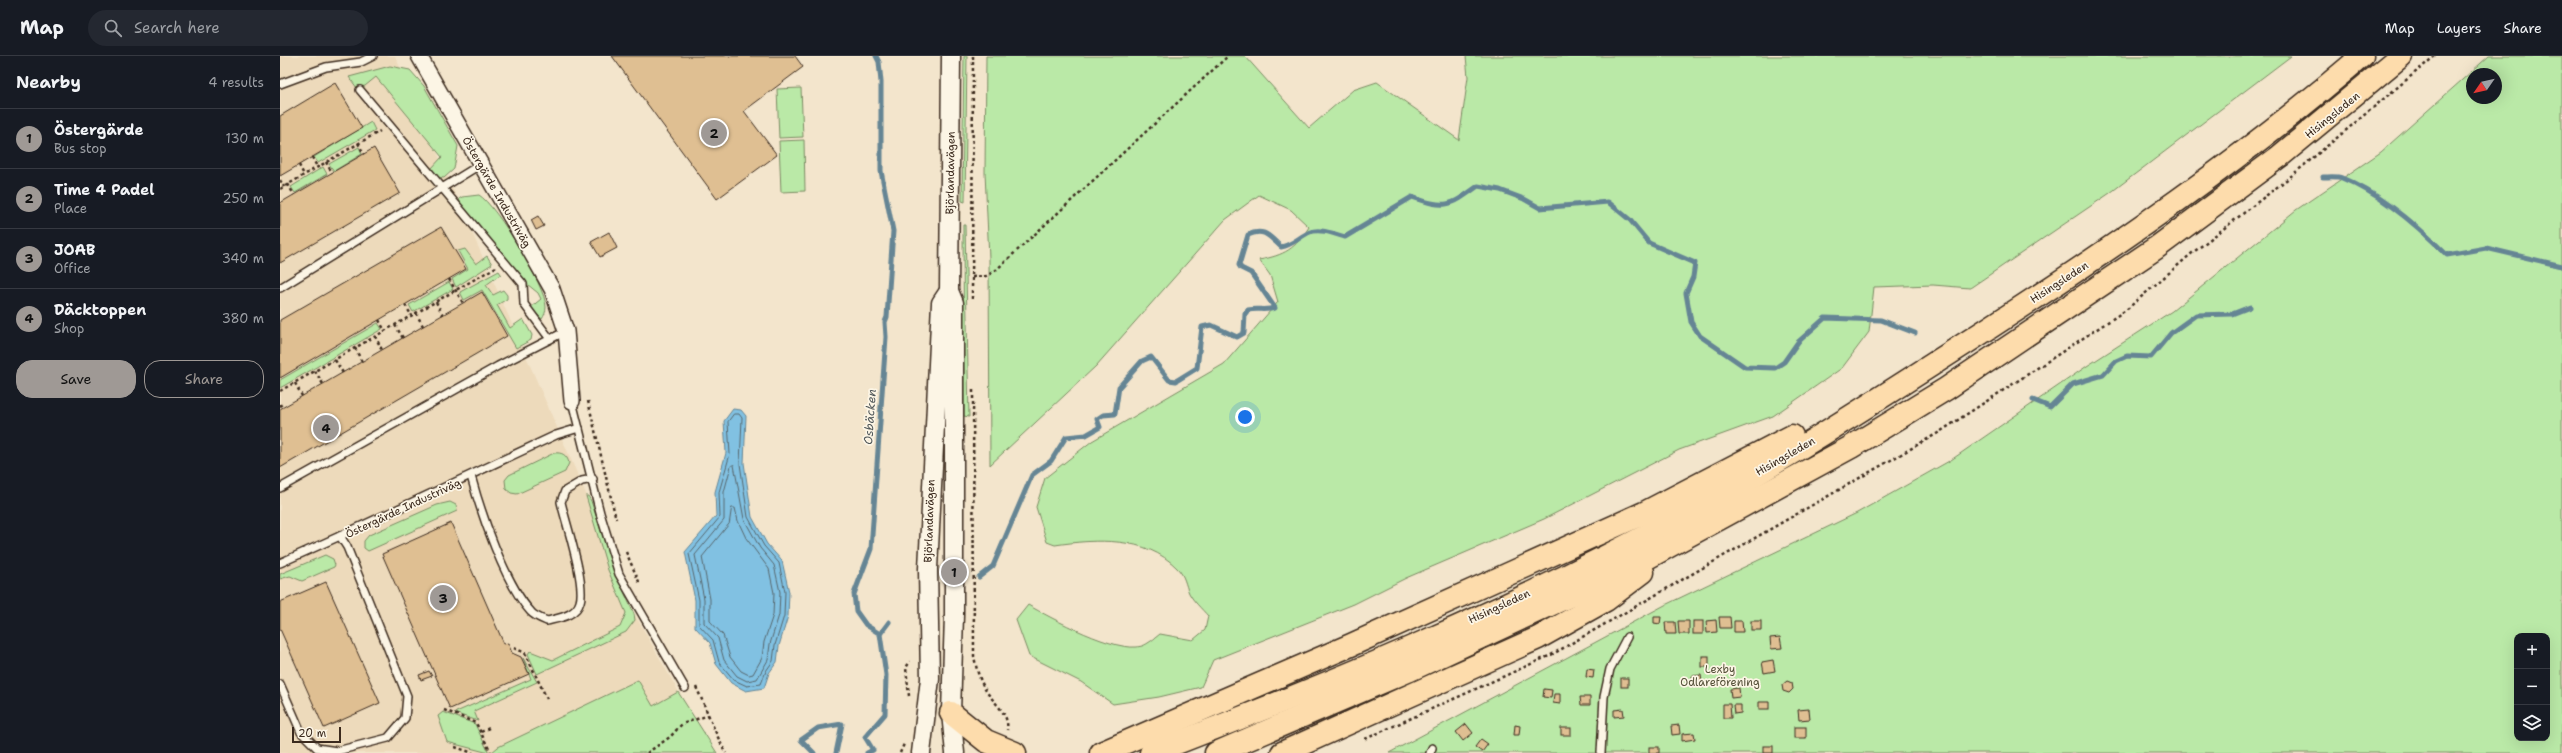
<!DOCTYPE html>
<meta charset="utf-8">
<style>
:root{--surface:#171b24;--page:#242831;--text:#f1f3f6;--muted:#9ea1a6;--line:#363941;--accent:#9f9995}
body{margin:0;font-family:"Shantell Sans",sans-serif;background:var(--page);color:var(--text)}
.controls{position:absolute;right:12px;bottom:12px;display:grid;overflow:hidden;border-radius:8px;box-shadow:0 4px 16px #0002}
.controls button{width:36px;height:36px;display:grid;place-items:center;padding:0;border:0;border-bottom:1px solid var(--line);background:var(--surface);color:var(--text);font:20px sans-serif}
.compass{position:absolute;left:2186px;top:12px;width:36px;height:36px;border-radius:50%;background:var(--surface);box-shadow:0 4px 16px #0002;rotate:236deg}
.scale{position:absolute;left:12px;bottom:10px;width:49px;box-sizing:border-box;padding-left:4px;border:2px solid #3b2a1e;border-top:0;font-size:11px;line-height:14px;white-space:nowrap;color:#3b2a1e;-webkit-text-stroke:3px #fcf5e5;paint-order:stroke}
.you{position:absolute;left:965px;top:361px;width:14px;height:14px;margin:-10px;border:3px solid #fff;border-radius:50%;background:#1a73e8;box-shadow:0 0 0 6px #1a73e833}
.badge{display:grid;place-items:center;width:26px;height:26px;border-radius:50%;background:var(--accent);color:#111;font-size:13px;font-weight:700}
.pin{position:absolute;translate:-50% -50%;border:2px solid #fff;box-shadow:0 1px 4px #0006}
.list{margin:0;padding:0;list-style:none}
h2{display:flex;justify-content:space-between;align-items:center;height:52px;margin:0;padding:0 16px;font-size:17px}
h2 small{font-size:13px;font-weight:400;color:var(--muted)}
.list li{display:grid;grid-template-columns:26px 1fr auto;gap:12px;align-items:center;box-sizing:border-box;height:60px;padding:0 16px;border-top:1px solid var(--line)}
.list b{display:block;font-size:15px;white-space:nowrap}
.list p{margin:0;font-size:13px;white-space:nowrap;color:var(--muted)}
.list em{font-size:13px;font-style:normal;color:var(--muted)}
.actions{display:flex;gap:8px;padding:12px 16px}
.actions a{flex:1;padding:9px 0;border:1px solid var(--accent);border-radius:16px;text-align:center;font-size:14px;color:var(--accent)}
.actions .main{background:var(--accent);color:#111}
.icon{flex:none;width:22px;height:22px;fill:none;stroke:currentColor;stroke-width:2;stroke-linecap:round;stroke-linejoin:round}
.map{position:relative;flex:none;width:2282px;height:697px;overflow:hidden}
header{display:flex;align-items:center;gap:24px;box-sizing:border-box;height:56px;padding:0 20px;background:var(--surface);border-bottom:1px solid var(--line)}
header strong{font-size:19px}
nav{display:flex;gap:22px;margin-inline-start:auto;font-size:14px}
.search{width:280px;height:36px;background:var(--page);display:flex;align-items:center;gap:10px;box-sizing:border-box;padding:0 14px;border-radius:22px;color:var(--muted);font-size:15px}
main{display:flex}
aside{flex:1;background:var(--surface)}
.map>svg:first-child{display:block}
</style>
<header>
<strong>Map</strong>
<div class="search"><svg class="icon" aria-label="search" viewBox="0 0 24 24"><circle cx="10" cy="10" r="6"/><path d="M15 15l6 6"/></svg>Search here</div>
<nav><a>Map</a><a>Layers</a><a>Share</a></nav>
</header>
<main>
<aside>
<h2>Nearby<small>4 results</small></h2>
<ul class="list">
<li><span class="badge">1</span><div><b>Östergärde</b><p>Bus stop</p></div><em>130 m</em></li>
<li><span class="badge">2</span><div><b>Time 4 Padel</b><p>Place</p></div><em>250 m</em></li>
<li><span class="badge">3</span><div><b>JOAB</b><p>Office</p></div><em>340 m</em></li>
<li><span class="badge">4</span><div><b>Däcktoppen</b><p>Shop</p></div><em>380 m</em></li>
</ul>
<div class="actions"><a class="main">Save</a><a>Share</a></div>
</aside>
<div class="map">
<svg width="2282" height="697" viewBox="0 0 2282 697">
<rect width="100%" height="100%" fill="#f3e5cc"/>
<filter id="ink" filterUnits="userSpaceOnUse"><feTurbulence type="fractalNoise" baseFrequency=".025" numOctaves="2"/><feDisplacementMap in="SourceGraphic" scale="8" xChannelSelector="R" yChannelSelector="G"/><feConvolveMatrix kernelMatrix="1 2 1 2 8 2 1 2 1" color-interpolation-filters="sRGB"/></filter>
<g filter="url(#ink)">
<path fill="#eddabb" d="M0,0h115l195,447 23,73 68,120 -165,57h-236z"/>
<g fill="#bae9a7" stroke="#7a8a62" fill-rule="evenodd">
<path d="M684,0h3l-2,146 -3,-1z"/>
<path d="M706,0h259l64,72 44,-38 24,-8 82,58 9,-63 -2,-21h825l-181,137 -140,95 -37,-3 -59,2 -5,45 -27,36 -69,48 -94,34 -135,69 -138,59 -52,26 -141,56 -12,27 -42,10 -46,7 -32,-22 -52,-26 -13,-36 12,-15c23,13 89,49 114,41 6,-2 13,-8 18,-12l33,6 12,-10 3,-14c-6,-7 -15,-15 -19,-23 -4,-9 -4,-17 -12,-25 -31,-32 -81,-29 -122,-23l-8,-3 -11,-35 9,-29 47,-37 132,-77 54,-62 -8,-27 -11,-15c26,-5 36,-11 50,-33l-18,-17 -32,-15 -34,25 -129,146 -106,99 -1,-207 -4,-85z"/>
<path d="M2209,0h73v697h-1173l276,-148 192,-92 94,-53 136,-94 85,-55 124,-101 85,-58zM2192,18h24v24h-24zM2237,580h30v102h-30z"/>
<path d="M110,10l20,4 14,16 34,60 -4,23 -10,9 -7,-1 -6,-8 11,-12 -66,-80 -11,9 -8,2 -8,-11z"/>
<path d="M521,32l2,49 -24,1 -2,-49z"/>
<path d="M91,66l4,8 -57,33 -4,-6z"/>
<path d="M524,84l1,51 -24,1 -2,-51z"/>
<path d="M79,91l3,7 -28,17 -5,-7z"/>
<path d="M43,111l4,7 -32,19 -4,-6z"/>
<path d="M199,139c17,10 67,92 67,112 0,5 -2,9 -4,12l-12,-11 11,-9 -3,-6 -11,-9 -66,-79 -2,-6 3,-2z"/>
<path d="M683,169h2l4,192 -5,-1z"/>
<path d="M185,193l11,15 11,-8 5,8 -36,23 -4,-8 16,-10 -10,-18z"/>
<path d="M219,215l2,3 -15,11 7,10 10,-5 4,5v4l-10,6 13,23 13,-9 9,16 -1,5 -15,8 -34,-58 -18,10 -4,-8z"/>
<path d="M169,226l4,7 -40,23 -4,-7z"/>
<path d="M98,267l4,6 -102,59v-8z"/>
<path d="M274,397c8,-1 13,2 15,10l-4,9 -48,22 -6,-1 -5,-4 -1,-9 4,-5z"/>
<path d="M306,440h2l3,5 24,71 19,42 1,6 -9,12 -89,42 -9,-20 2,-3 23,9 67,-33 6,-14 -18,-43z"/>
<path d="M170,446l6,3 1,6 -89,40 -4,-3v-7l5,-6 68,-30z"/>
<path d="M45,499l8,4 2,6 -1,2 -32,14 -12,-5 -10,3v-5z"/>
<path d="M243,602l14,24 -63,29 4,10 -24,-8 77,-34z"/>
<path d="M358,624l15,26 25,-14 39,61h-226l7,-6z"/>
<path d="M163,656l32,12 14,29 -42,-11 -9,-26z"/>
</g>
<path fill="#81c1e2" stroke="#658594" d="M453,353l8,1 5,6 -2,47 8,54 15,27 15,17 7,31 -1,24 -9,30 -2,16 -8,11 -5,15 -18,3 -15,-8 -15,-19 -6,-21 -15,-16v-27l-10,-48 31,-36 -1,-24 11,-39 -2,-32z"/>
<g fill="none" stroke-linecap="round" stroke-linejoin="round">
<g stroke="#57666c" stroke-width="1">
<path d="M454,358h5l3,4 -2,46 8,53 16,29 15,17 6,29 -1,24 -9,29 -2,16 -7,10 -5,13 -14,2 -13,-6 -15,-18 -6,-22 -14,-15v-25l-10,-46 31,-37 -1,-25 11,-38 -2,-32z"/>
<path d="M454,409l10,54 16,29 14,17 6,27 -1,23 -9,29 -2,16 -11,19 -10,2 -10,-5 -13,-16 -6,-22 -14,-15v-24l-9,-44 29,-35v-28l7,-26z"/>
<path d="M452,452h3l3,13 8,17 23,31 5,24 -1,22 -9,27 -2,16 -9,16 -4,1 -8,-4 -11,-14 -7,-22 -13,-14v-22l-8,-42 27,-33z"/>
</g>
<g stroke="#658594" stroke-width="5">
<path d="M2043,121c6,0 14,-1 19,1 37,15 77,49 105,77l39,-7 76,18"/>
<path d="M1753,344l17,7 23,-23 30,-9 13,-14 11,-5 24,1 20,-24 25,-18 36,-1 18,-7"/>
<path d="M699,521l14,-11 39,-91 19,-14 15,-24 20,-2 14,-8 -3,-8 6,-4 12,-1 4,-27 23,-26 9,-4 18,23 7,1 21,-13 5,-41 9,-2 26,12 7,-4 1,-19 3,-4c10,-2 17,1 27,-2l-24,-35 -10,-5 -2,-3 9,-30c16,-8 22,2 33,12 12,-2 18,-10 29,-15 10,-4 25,2 35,5l67,-40c34,12 37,10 66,-11l22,4 24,9 16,9 68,-6 22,18 19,23 46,20 -2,14 -7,16 5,29 9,14 45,31 30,1 9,-6 14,-20 27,-24 56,2 34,13"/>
<path d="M600,578l9,-12"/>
<path d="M534,697l-13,-13 17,-12 24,-4 -6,29"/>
<path d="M587,697l6,-3 -8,-13 20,-23 1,-39 -6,-41 -14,-9 -10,-14 -2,-17 17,-45 15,-212 -1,-15 2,-5 6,-86 -12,-60v-89l-2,-20 -3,-6"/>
</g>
</g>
<g fill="#dfbf92" stroke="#3b2a1e">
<path d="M332,0h183l8,11 -59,44 33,44 -60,44z"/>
<path d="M55,27l27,45 -82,48v-60z"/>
<path d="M94,92l26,45 -120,70v-60z"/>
<path d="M258,160l6,10 -8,4 -5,-10z"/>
<path d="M161,171l25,42 -186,109v-58z"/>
<path d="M329,176l8,16 -17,9 -9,-15z"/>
<path d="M202,236l25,44 -227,132v-59z"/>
<path d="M171,467l53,121 4,-1 4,10 9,4 8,17 -79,35 -68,-155z"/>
<path d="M46,526l54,121 -56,25 -44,-99v-27z"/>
<path d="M1374,561h7l-1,7 -6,-1z"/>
<path d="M1439,561h11l1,11h-11z"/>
<path d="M1436,564l1,12 -10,1 -1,-12z"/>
<path d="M1398,565h11v13h-10z"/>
<rect x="1413" y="565" width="10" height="13"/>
<path d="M1454,565h8l1,11h-9z"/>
<rect x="1471" y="565" width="10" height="9"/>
<path d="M1385,566h10l1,12h-10z"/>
<path d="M1500,581l2,11 -11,1 -1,-11z"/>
<rect x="1422" y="600" width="7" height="11"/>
<path d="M1493,604l2,11 -11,2 -2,-11z"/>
<path d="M1307,613l7,1 -1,8 -7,-1z"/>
<path d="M149,615l3,5 -11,4 -2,-5z"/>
<path d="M1421,619l1,7 -9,1 -1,-7z"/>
<rect x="1341" y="622" width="7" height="9"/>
<path d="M1507,625l5,2 1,6 -4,4 -6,-2 -1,-6z"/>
<path d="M1459,632l1,9 -9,1 -1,-9z"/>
<path d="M1264,633l8,1 -1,8 -8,-1z"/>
<path d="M1274,638h6v10l-7,-1z"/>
<path d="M1300,641h10v8h-9z"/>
<rect x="1479" y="646" width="10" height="7"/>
<path d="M1443,648h7l1,14h-8z"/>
<path d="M1453,649h8v8l-7,1z"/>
<path d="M1343,653l1,7 -10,1v-7z"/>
<path d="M1529,653l1,10 -11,1 -1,-10z"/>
<path d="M1186,668l7,9 -10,8 -7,-9z"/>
<path d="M1235,669l5,1 -1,9h-5z"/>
<path d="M1399,669l1,9 -8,1 -1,-9z"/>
<rect x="1514" y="671" width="12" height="11"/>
<rect x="1281" y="672" width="10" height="7"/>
<path d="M1414,677l1,6 -13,2v-7z"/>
<path d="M1201,683l7,5 -6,8 -7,-5z"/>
<rect x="1483" y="690" width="10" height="7"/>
<rect x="1369" y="691" width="10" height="6"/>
</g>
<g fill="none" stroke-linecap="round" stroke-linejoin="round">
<g stroke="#3b2a1e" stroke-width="10">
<g id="service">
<path d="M0,28l46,-17 35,-5 12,-6"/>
<path d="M80,34l163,194 1,20 26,35"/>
<path d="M0,232l201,-124"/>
<path d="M292,345l28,112 19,61 66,114"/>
<path d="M191,420c10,37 34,108 60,136 3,4 11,7 16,9 12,-3 29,-5 33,-19 6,-19 -14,-78 -19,-100l4,-11 17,-10 11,-2"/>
<path d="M0,432l218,-122 68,-35"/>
<path d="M0,507l60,-27"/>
<path d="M0,628l21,48 16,16 20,3 51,-13 17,-20 2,-22 -60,-149 -7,-11 216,-101 23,-7"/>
<path d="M1150,697l2,-5"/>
<path d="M1321,697l3,-56 6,-28 17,-32"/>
</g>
</g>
<g stroke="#3b2a1e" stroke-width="18">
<path id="minor" d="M139,0l133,233 14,42 6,70"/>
</g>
<g stroke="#3b2a1e" stroke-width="21">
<g id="tertiary">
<path d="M671,0l-2,235 5,12v312l-3,98 4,40"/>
<path d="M641,697l9,-74 -2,-110 13,-266 8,-12"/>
</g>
</g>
<g stroke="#3b2a1e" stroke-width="25">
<g id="trunk">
<path d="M671,657l35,28 29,12"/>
<path d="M821,697l250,-108 293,-132 148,-77"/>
<path d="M871,697c179,-69 359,-143 528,-235 105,-57 206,-123 307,-188 130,-84 258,-172 376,-274"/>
<path d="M936,697l192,-82 217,-101 226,-123 95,-58 210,-141 124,-92 121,-100"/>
<path d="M1002,697l256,-115 68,-38 37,-28"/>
</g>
</g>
<g stroke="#3b2a1e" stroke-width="2.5" stroke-dasharray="3 3" stroke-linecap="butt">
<path d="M78,87l6,11"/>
<path d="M32,101l5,10"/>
<path d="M46,106l6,11"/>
<path d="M19,109l5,10"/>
<path d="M0,124l4,7"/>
<path d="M8,128l6,11"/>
<path d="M0,133l100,-58"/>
<path d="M0,146v1"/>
<path d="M692,221l14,-1 9,-5 233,-215"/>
<path d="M169,223l14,24"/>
<path d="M692,243l1,-243"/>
<path d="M156,246l7,13"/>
<path d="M125,249l7,11"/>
<path d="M136,257l7,13"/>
<path d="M99,264l6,11"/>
<path d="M115,269l8,13"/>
<path d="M95,280l7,14"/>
<path d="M75,292l7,14"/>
<path d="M55,304l8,13"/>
<path d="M35,315l8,13"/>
<path d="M15,327l7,13"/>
<path d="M693,334l1,266c2,11 5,23 11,33 7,13 25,24 22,41"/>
<path d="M0,335l216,-124"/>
<path d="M308,345l28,118"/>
<path d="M0,348l2,4"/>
<path d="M346,496l14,32"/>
<path d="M234,592l11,5 22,46"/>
<path d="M416,631c11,22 18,45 30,66"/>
<path d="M629,640l-3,-28 4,-7"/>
<path d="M164,654l32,13 15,30"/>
<path d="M201,676l8,-4"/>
<path d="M1085,683l186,-84 387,-222 188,-123 65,-56 99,-77 145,-121"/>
<path d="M175,691l18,6"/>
<path d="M367,697l23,-16 12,-13 27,-9"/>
<path d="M620,697l4,-9"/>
</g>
<use href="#service" stroke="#fcf5e5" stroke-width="7"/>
<use href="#minor" stroke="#fcf5e5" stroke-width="15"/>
<use href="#tertiary" stroke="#fcf5e5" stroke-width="18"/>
<use href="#trunk" stroke="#fddcac" stroke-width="22"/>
</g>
</g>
<g text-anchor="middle" stroke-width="3.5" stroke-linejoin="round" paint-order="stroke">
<g font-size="11" fill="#3b2a1e" stroke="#fcf5e5">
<text transform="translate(2052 59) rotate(-39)" y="4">Hisingsleden</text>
<text transform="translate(670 117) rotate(-89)" y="4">Björlandavägen</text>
<text transform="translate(217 136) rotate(60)" y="4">Östergärde Industriväg</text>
<text transform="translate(1779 226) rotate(-33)" y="4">Hisingsleden</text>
<text transform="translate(1505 400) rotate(-30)" y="4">Hisingsleden</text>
<text transform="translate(123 452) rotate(-25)" y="4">Östergärde Industriväg</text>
<text transform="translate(649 465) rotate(-88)" y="4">Björlandavägen</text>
<text transform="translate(1219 550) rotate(-25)" y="4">Hisingsleden</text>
</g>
<g font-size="11" fill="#545039" stroke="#fcf5e5">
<text x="1440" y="617">Lexby<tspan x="1440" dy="13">Odlareförening</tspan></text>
</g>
<g font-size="12" font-style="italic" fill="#505759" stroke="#fcf5e5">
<text transform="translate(590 361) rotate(-86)" y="4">Osbäcken</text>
</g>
</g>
</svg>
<div class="controls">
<button>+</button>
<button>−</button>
<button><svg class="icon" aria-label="layers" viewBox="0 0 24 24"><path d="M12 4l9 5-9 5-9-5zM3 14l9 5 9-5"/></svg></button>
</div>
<svg class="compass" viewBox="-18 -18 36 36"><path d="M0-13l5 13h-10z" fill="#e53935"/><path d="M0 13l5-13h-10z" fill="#9ea1a6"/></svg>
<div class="scale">20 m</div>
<div class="you"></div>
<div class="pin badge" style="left:674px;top:516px">1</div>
<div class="pin badge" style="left:434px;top:77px">2</div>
<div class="pin badge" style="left:163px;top:542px">3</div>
<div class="pin badge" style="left:46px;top:372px">4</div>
</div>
</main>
